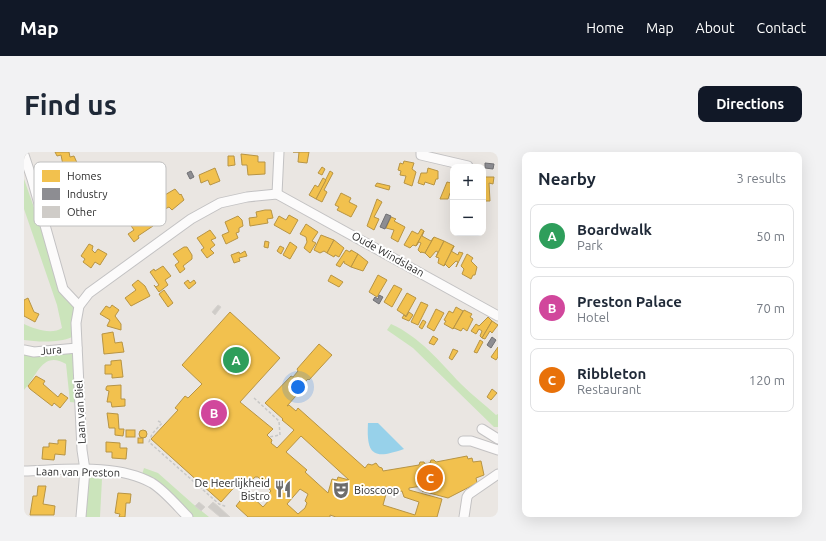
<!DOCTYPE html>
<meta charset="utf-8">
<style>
:root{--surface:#fff;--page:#f2f2f3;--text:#1f2937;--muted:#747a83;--line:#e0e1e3;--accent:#111827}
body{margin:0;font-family:Ubuntu,sans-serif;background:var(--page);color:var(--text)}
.controls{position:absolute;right:12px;top:12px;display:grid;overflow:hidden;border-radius:8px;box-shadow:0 4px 16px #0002}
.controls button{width:36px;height:36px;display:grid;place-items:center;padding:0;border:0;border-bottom:1px solid var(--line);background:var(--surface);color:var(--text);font:20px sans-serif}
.you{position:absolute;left:274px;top:235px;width:14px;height:14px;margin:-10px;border:3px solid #fff;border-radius:50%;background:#1a73e8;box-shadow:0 0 0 6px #1a73e833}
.badge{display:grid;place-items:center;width:26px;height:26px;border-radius:50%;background:var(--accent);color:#fff;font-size:13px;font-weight:700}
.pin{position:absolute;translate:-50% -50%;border:2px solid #fff;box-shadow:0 1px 4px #0006}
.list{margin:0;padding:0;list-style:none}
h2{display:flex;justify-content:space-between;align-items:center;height:52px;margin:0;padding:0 16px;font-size:17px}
h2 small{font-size:13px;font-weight:400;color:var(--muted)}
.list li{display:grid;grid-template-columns:26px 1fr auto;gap:12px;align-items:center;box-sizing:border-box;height:64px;margin:0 8px 8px;padding:0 8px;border:1px solid var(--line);border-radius:8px}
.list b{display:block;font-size:15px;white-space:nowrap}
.list p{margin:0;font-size:13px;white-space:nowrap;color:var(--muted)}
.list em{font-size:13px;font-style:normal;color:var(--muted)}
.map{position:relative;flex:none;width:474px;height:365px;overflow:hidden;border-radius:8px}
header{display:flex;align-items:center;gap:24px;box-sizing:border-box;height:56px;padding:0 20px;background:var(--accent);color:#fff}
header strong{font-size:19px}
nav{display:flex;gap:22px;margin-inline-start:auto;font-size:14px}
.intro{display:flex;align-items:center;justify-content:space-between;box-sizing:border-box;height:96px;padding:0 24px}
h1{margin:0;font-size:28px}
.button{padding:10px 18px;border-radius:8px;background:var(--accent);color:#fff;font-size:14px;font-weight:700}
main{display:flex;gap:24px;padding:0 24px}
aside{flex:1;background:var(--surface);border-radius:8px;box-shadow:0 4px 16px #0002}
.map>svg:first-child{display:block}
</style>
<header>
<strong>Map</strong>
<nav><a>Home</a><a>Map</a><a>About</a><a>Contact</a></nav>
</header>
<div class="intro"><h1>Find us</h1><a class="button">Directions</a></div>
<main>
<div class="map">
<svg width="474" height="365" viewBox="0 0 474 365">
<rect width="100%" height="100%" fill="#eae6e2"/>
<g fill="#cbe4bb">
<path d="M0,27l41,117 9,10 -2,31c-13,6 -34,5 -48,3v-16c10,5 28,11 38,4l-5,-23 -33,-96z"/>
<path d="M367,172c29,13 48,37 70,60 11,11 23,20 35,31l2,-1v13h-4l-81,-79 -26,-18z"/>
<path d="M0,198l50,2 6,51 -10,-1 -4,-38c-24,-14 -29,13 -42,26z"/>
<path d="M120,316l14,5 35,31 16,13h-21l-47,-39z"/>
<path d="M65,325l13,2 -2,38h-16l2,-37z"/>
</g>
<path fill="#97d1ea" d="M344,271h10l26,26c-29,10 -38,8 -36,-26z"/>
<g fill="#f2c14e" stroke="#b79444" fill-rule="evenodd">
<path d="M31,0h14l1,5 4,-1 4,9 -14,5 -3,-15 -4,1z"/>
<path d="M269,0h16l-2,11 -9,-1 1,-10z"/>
<path d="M217,2l17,2v6h7v12l-17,1 -1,-10h-5z"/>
<path d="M204,4h6l1,9 -7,1z"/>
<path d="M380,9l10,2 -2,6 4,3 -4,14 -8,-3 2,-7 -6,-1 1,-4 -3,-1 2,-7 3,1z"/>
<path d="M298,15l3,2 -3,6 -4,-2z"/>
<path d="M191,16l5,13 -10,4 -2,-5 -7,3 -2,-8z"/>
<path d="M404,16l10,3v8h-2l-2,6 -9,-3 -1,3 -6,-2 3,-10h6z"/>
<path d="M306,19l3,2 -9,17 3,2 -5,10 -6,-3z"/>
<path d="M461,25h9l-1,7 -4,-1 1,18h-7z"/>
<path d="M299,26l3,2 -10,19 -7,-4 6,-10 3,2z"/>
<path d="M429,29v13l-3,-1 -2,6h-8l7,-17 4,1z"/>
<path d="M353,31l13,3 -1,4 -14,-4z"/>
<path d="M151,37l5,6 1,-1 3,6 -12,10 -3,-3 -4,2 -7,-10z"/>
<path d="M317,41l10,5 -2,4 8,4 -6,11 -14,-7 2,-3 -4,-2z"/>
<path d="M353,47l5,3 -8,15 5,2 -5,11 -7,-4z"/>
<path d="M117,58l12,16 -15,10 1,2 -5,4 -6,-8 6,-4 -7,-10 5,-4 1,2z"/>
<path d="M241,58h6l2,8 -6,1 1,4 -18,3 -1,-8 8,-1 -1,-5z"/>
<path d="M265,63l9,5 -8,14 -16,-9 5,-9 7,4z"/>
<path d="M214,64l4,4 1,6 -4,2v4l-3,1 2,5 -12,6 -4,-9 7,-3 -4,-10z"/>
<path d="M367,65l5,2 -2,2 11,6 -7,15 -7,-4 3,-8 -8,-2z"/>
<path d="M282,72l12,8 -6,9 4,2 -6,10 -6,-5 3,-6 -1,-5 -6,-3z"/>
<path d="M397,77l3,2 -8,15 -3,-1 -3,3 -6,-3 8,-14 6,3z"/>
<path d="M186,78l6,8 -5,2 4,5 -5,4 4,4 -7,5 -6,-8 3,-2 -7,-10z"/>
<path d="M400,79l-2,5 9,5 3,-4 -9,16 -4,-1v1l-3,-3 3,-7 -2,-1 -3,4z"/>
<path d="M297,83l13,5 -7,13 -3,-2 -4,2 -6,-3z"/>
<path d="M410,85l10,4 -8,16 2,-5 -2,-1 -6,7 -5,-5z"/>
<path d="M310,88l10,8 -5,9 -4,-2 -1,2 -7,-4z"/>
<path d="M241,89l4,1 -1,6 -4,-1z"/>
<path d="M420,89l10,5 -10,20 -6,-3 1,-5 -3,-1z"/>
<path d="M266,90l7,5 -7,12 -7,-4z"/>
<path d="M65,92l4,2 -1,4 3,3 3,-4 9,5 -7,11 -5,-3 -4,6 -8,-6 2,-3 -4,-3z"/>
<path d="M256,94l4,2 -3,6 -4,-3z"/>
<path d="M430,94l-3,5 7,4 1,-3 4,1 -7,14 2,-5 -2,-1 -7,7 -4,-4 -1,2z"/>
<path d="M160,95h3l5,8v4l-9,7 2,3 -5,4 -5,-8 4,-3 -6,-8z"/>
<path d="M322,98l4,2 1,-2 7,4 -7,13 -7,-4v-2l-4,6 -4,-2z"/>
<path d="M221,99l2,5 -8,2 1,3 -6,2 -3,-8 8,-3 1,2z"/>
<path d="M334,102l10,8 -5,9 -12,-4z"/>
<path d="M443,102l6,4 -2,3 6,6 -2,8h-2l-2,4 -9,-5 2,-5 -3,-3z"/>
<path d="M139,114l8,10 -6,4 3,5 -9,7 -5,-7 2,2 3,-2 -9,-13 4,-3 1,2z"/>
<path d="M307,123l12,7 -4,5 -11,-6z"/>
<path d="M354,123l9,5 -10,17 -8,-5z"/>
<path d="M114,128l7,6 5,10 -19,10 -6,-8 11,-8 -4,-5z"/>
<path d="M164,128l2,3 4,-3 2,3 -7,6 -5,-6z"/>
<path d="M370,133l8,4 -10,18 -8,-5z"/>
<path d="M140,138l9,13 -5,4 -9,-13z"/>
<path d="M383,141l9,5 -10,18 -9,-6z"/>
<path d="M4,146l6,14 5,2 -4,8 -11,-6v-16z"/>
<path d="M397,150l7,3 -10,20 -7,-3z"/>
<path d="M88,153l7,5 -4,6 6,8v6l-14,-4 3,-6 -10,-6 6,-8 4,2z"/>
<path d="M432,155l7,4 -10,18 -9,-5 2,-3 -2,-1 5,-9 4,2z"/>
<path d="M412,157l8,4 -10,18 -7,-4z"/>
<path d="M440,158l8,4 -2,3 3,2 -6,12 -4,-3 -2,3 -7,-3 -1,1z"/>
<path d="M206,160l50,46 -40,44 33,27 -6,6 5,5 -1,3 6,5 17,-18 -12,-10 1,-1 -18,-16 26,-27 2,1 5,-6 -1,-2 22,-25 13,11 -23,25 -1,-1 -6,6 2,2 -17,19 2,-1 7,6 2,-3 67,60 3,-4 4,1 4,-2 3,4 3,1 1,3 36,-6 1,-3h4l1,2 5,-1 1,-3h3l2,2 31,-6 1,3 4,-1 1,4 8,-1 3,14 -8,3 1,5 -29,15 -26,-7v-5l-13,2v2l33,9 -5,18h-101l-6,-2v2h-82l-12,-11 11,-14 16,15 8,-9 -4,-3 4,-4 -8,-9 -1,2 -3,-3 2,-1 -3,-3h-3l-9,10 -6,-6 -19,21 -70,-63 27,-29 -3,-2 10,-12 3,2 14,-14 -20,-19zM277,284l48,44 -11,-3 -1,3 -5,-1 -4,14 -23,-21 2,-2 -21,-18zM276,337l8,5 -3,7 2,2 -2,5 -7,6 -11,-10zM378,339l2,6 15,5 -4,13 -32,-10 3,-11z"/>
<path d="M385,160l4,3 -4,6 -7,-3 2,-3 2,2z"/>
<path d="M464,165l4,4 -10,17 -2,-2 2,-5 -3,-2 -3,5 -5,-3 5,-7 3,2z"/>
<path d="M399,168l3,2 -4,7 -3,-2z"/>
<path d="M468,169l6,4 -6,8 -2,-2 -5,8 -3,-1z"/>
<path d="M89,180l2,11 7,-1 2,10 -20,2 -2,-20z"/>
<path d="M409,184l5,3 -4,6 -5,-2z"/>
<path d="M456,188l3,2 -6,11 -3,-1z"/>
<path d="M474,195v10l-2,3 -5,-3z"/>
<path d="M429,197l5,2 -6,9 -3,-2z"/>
<path d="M97,208l2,17 -11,1v-4h-7v-9h6v-4z"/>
<path d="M12,224l9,5 -2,3 15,13 3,-4 7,5 -8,10 -6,-5 -2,3 -22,-17 -2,-3z"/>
<path d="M97,233v14h4v7l-13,1 -1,-5h-4l2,-11 -3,-1v-2l1,-2z"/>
<path d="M468,237l5,4 -6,7 -4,-3z"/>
<path d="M83,261l11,1 1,15h5l-1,7 -8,-1v-7h-6z"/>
<rect x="102" y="278" width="9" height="7"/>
<circle cx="119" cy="282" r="4"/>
<rect x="114" y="286" width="5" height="5"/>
<path d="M34,288h8l-1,15 -10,-1 -1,6 -12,-1 1,-12h6v-4l9,1z"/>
<path d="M82,290l14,1v5h7l-1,11 -14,-1v-6h-6z"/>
<path d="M14,334h8l-3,18 12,2 -1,9h-24l3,-19h4z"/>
<path d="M94,341l13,1 -1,9h-4l-1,14h-6l1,-3 -5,-1z"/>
</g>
<g fill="#8d8d92" stroke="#707073">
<path d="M461,11l9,1 -1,5 -8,-1z"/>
<path d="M167,19l3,6 -4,2 -3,-6z"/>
<path d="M362,62l5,2 -6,13 -5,-2z"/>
<path d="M355,143l4,2 -4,7 -6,-4 2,-3 3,2z"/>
<path d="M468,185l4,3 -5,8 -4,-3z"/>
</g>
<g fill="#cfccc8" stroke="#d5d2ce">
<path d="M194,153l3,2 -6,8 -3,-3z"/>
<path d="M175,350l6,5 -4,4 -6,-5z"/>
<path d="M189,350l5,4 12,11h-10l-12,-10z"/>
</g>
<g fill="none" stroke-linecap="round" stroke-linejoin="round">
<g stroke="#c3c2c3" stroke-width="11">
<g id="minor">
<path d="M397,0v3l47,11"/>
<path d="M0,3l8,24 31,110 16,17"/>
<path d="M253,42l2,-42"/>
<path d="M0,198l10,2 43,-4"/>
<path d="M458,277l16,10"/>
<path d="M439,289h8l27,9"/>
<path d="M0,319c39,-1 93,-8 128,12 13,8 25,23 36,34"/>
<path d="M57,365l4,-47 -3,-20 -6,-127 3,-17 10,-13 102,-74 29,-16 27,-6 30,-3 221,122"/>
<path d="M440,365l3,-20 2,-3 29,-20"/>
</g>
</g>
<g stroke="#c8c8c7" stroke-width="1.5" stroke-dasharray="3 2" stroke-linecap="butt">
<path d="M230,246l25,23 1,14 -11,2"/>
<path d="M134,269l4,2 -10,11 -3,8 70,62 8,3"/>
</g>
<use href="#minor" stroke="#fcfbfb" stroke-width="9"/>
</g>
<defs>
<g id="restaurant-bare" transform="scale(1.38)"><path d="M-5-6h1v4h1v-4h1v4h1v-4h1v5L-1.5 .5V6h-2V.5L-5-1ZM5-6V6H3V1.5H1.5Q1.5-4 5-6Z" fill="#6e6d6c" stroke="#fff" stroke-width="2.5" paint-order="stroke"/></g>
<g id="theatre-bare" transform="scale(1.38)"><path d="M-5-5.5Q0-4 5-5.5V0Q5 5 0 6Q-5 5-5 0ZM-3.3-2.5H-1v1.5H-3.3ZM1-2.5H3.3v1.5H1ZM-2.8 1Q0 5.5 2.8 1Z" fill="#6e6d6c" stroke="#fff" stroke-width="2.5" paint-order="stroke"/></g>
</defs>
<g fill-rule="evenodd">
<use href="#restaurant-bare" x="259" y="337"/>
<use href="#theatre-bare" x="317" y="338"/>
</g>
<g text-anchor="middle" stroke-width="4" stroke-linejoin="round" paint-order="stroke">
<g font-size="11" fill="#2c2c2c" stroke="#fff">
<text transform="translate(364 102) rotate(29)" y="4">Oude Windslaan</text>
<text transform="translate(27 198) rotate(-5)" y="4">Jura</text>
<text transform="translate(56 260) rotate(-93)" y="4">Laan van Biel</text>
<text transform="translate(54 320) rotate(1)" y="4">Laan van Preston</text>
</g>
<g font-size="11" fill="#2c2c2c" stroke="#fff" text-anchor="end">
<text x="246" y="335">De Heerlijkheid<tspan x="246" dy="13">Bistro</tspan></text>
<text x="330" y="342" text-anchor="start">Bioscoop</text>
</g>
</g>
<rect x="10" y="10" width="132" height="64" rx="6" fill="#fff" stroke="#c0c0c0" stroke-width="1"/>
<rect x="18" y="18" width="18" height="12" fill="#f2c14e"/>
<rect x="18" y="36" width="18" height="12" fill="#8d8d92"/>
<rect x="18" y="54" width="18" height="12" fill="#cfccc8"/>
<g font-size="11" fill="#2c2c2c">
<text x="43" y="28">Homes</text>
<text x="43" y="46">Industry</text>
<text x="43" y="64">Other</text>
</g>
</svg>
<div class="controls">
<button>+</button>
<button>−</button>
</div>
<div class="you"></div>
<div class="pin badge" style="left:212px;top:208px;background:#2e9e5b">A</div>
<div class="pin badge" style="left:190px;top:261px;background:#d1479c">B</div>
<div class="pin badge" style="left:406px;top:326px;background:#e8710a">C</div>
</div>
<aside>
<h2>Nearby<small>3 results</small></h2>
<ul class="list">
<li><span class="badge" style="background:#2e9e5b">A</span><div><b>Boardwalk</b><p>Park</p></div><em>50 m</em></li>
<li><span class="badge" style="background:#d1479c">B</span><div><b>Preston Palace</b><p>Hotel</p></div><em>70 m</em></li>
<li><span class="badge" style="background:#e8710a">C</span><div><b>Ribbleton</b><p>Restaurant</p></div><em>120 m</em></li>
</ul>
</aside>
</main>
